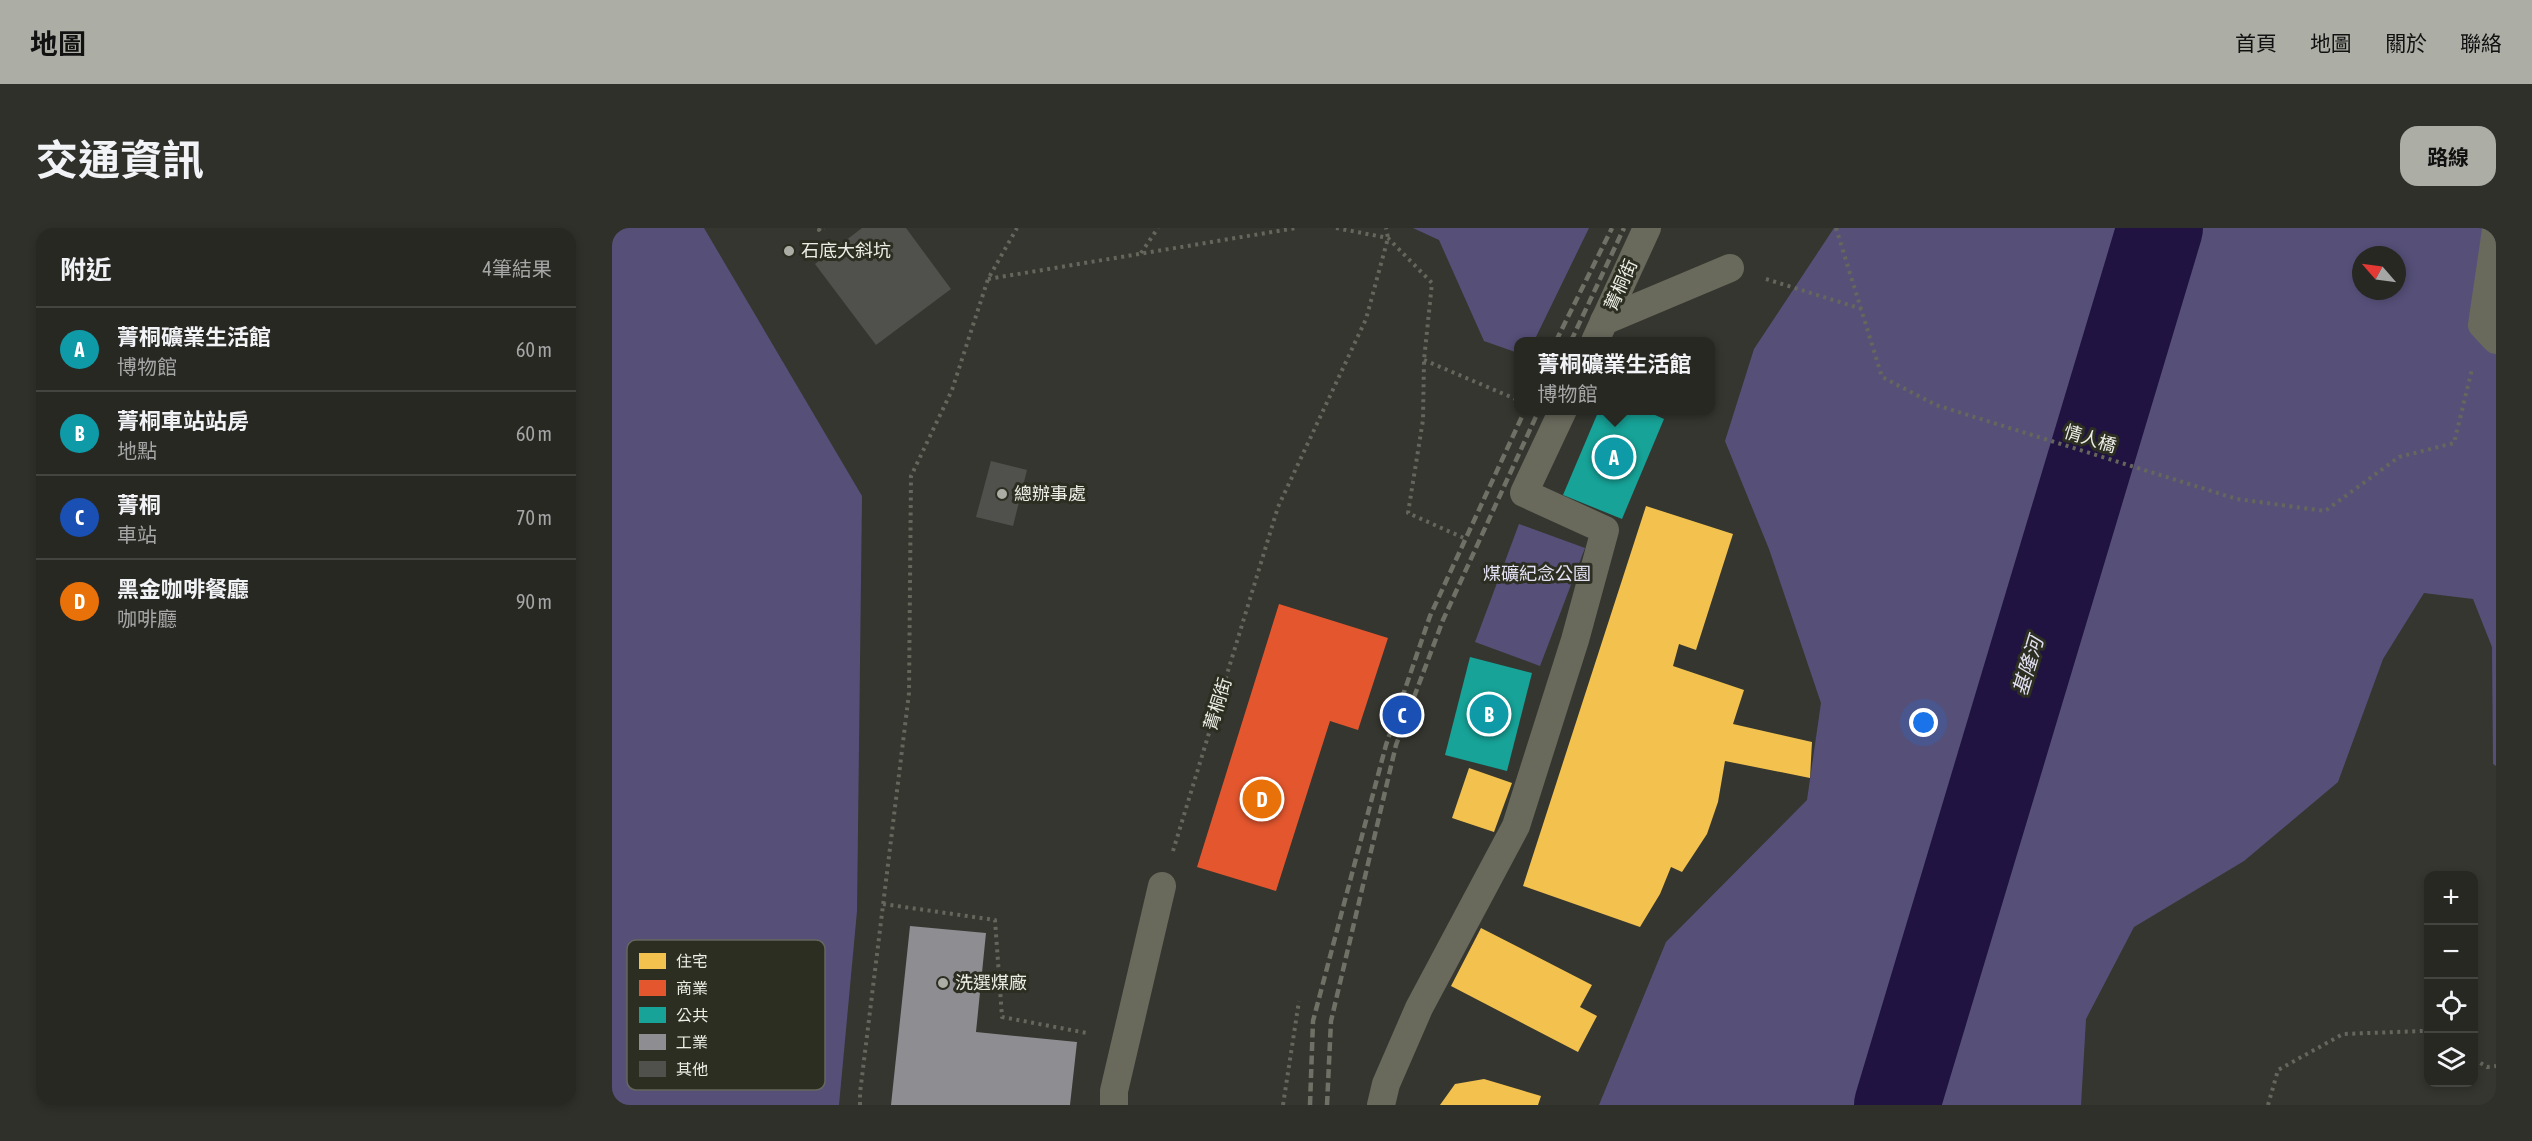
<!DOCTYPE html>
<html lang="zh-TW">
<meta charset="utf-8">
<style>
:root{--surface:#282823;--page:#30302b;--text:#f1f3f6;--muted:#a5a6a6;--line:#444441;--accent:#acada5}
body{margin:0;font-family:"Asap Condensed","Noto Sans TC",sans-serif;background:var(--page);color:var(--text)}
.controls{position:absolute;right:18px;bottom:18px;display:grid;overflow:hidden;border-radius:12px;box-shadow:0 3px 9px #0003}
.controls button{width:54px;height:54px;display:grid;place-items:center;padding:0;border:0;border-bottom:2px solid var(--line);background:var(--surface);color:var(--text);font:30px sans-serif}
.compass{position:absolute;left:1740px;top:18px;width:54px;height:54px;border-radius:50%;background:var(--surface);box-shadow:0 3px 9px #0003;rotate:298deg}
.you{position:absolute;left:1312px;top:495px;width:21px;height:21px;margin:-15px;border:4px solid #fff;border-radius:50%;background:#1a73e8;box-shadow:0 0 0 9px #1a73e833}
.badge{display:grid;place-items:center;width:39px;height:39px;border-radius:50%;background:var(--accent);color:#fff;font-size:20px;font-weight:700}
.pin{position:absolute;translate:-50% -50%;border:3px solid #fff;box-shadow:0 2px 6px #0006}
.popup{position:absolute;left:902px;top:109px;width:201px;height:78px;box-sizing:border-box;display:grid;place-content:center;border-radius:12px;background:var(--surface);filter:drop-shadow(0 2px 4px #0005);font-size:20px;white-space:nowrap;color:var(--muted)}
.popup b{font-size:22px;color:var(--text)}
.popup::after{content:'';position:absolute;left:50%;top:100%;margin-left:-12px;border:12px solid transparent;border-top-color:var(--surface)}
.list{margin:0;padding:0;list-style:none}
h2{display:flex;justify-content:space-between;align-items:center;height:78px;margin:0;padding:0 24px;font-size:26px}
h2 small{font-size:20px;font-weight:400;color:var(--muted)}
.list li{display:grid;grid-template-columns:39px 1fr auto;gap:18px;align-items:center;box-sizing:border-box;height:84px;padding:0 24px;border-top:2px solid var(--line)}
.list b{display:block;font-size:22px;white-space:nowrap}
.list p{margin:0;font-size:20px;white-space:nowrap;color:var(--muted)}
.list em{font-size:20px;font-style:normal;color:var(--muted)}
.icon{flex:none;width:33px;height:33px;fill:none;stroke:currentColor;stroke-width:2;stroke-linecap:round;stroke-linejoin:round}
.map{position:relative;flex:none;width:1884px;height:877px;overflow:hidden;border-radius:18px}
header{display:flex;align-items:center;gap:36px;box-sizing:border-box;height:84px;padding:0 30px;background:var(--accent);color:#111}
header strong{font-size:28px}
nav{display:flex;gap:33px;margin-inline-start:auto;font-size:21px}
.intro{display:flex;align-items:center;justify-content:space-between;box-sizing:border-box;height:144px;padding:0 36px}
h1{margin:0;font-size:42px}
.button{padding:15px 27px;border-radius:18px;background:var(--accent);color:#111;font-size:21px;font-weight:700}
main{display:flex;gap:36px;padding:0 36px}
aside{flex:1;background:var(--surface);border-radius:18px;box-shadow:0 3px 9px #0003}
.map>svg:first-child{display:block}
</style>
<header>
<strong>地圖</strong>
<nav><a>首頁</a><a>地圖</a><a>關於</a><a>聯絡</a></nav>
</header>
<div class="intro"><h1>交通資訊</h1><a class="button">路線</a></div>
<main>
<aside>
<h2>附近<small>4筆結果</small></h2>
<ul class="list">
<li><span class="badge" style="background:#0f9aa8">A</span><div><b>菁桐礦業生活館</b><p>博物館</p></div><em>60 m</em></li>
<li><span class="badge" style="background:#0f9aa8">B</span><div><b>菁桐車站站房</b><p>地點</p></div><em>60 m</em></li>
<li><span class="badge" style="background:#1a4fb4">C</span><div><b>菁桐</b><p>車站</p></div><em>70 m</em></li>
<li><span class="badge" style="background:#e8710a">D</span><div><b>黑金咖啡餐廳</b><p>咖啡廳</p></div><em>90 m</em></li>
</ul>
</aside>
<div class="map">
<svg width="1884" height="877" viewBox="0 0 1884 877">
<rect width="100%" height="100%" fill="#35362f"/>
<g fill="#565079" fill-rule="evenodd">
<path d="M0,0h92l158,268 -5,415 -18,194h-227z"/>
<path d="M801,0h176l-55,113h-16v12l-34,-12 -45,-101z"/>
<path d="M1222,0h662v538l-3,-2 -1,-117 -19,-48 -49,-6 -41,66 -45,123 -94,79 -110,66 -48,92 -5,86h-482l67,-163 141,-142 14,-97 -52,-154 -44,-108 29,-92zM1749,27h36v36h-36z"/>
<path d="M907,296l66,24 -45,118 -65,-24z"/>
</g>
<g fill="#f2c14e">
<path d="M1034,278l87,28 -37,116 -17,-6 -6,22 71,24 -11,34 79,18 -2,36 -85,-17 -7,41 -11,32 -25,38 -11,-5 -11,27 -20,33 -117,-41z"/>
<path d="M857,540l43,15 -18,49 -42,-14z"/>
<path d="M869,700l111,57 -12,22 17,9 -19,36 -127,-66z"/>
<path d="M872,851l57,17 -3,9h-98l15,-21z"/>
</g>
<path fill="#e4572e" d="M667,376l109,34 -30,92 -28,-9 -54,170 -79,-24z"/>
<g fill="#17a398">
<path d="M987,182h45l20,9 -42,100 -59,-24z"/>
<path d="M858,429l62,16 -25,98 -62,-16z"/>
</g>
<path fill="#8d8d92" d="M298,698l76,7 -10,99 101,10 -7,63h-179z"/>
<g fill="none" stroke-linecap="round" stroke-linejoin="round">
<path stroke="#201341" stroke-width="86" d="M1285,877l263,-877"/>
</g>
<g fill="#50514c">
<path d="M250,0h44l45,61 -75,56 -61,-81z"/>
<path d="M379,233l36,9 -14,56 -37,-9z"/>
</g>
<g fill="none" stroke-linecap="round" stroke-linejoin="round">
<g stroke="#65665c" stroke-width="4" stroke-dasharray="3 4.5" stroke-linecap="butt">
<path d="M208,0l-1,2 5,-2"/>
<path d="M724,0l52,10 44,45 -8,77 -1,60 -15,93 58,26"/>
<path d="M1224,0l46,149 54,28 301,94 88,12 74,-54 55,-14 18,-74"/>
<path d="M529,25l17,-25"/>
<path d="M376,51l308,-51"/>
<path d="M1154,51l96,30"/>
<path d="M812,132l94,40"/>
<path d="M561,623l105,-344 88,-188 22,-81 -2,-10"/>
<path d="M271,676l112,16 7,97 85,16"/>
<path d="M1862,831l13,8 9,-1"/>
<path d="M248,877v-12l49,-400 2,-217 41,-86 36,-111 29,-51"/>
<path d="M671,877l16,-104"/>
<path d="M1656,877l10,-35 65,-36 80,-3 5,3"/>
</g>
<g stroke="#696a5c" stroke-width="28">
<path d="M1884,2l-14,95 14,15"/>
<path d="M992,93l126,-53"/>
<path d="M983,113l52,-113"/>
<path d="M502,877v-14l48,-205"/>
<path d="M769,877l5,-21 33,-76 97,-182 59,-186 30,-110 -81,-37 39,-83"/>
</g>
<g stroke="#707166" stroke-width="4.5" stroke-dasharray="9 4.5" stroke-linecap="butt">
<path d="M944,113l56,-113"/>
<path d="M959,113l53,-113"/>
<path d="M698,877l3,-84 73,-276 44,-129 95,-206"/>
<path d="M715,877l4,-84 65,-276 47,-125 96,-210"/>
</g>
</g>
<g fill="#acada5" stroke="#2d2e22" stroke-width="2">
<circle cx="177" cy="23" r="6"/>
<circle cx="390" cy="266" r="6"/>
<circle cx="331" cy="755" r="6"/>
</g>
<g text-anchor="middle" stroke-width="6" stroke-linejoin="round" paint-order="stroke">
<g font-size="18" fill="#ecede5" stroke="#2d2e22" text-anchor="start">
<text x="189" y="29">石底大斜坑</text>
<text x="402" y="272">總辦事處</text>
<text x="343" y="761">洗選煤廠</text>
</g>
<g font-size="18" fill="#ecede5" stroke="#2d2e22">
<text transform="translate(1009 57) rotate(-66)" y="6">菁桐街</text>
<text transform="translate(1478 211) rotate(17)" y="6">情人橋</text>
<text transform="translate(606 476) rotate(-73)" y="6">菁桐街</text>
</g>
<g font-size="18" fill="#e3e1f3" stroke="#2d2e22">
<text x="925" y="352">煤礦紀念公園</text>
</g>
<g font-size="20" font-style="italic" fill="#e1dff1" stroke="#2d2e22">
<text transform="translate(1416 438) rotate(-73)" y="7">基隆河</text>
</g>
</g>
<rect x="15" y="712" width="198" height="150" rx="9" fill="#2d2e22" stroke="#66675c" stroke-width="1.5"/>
<rect x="27" y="725" width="27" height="16" fill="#f2c14e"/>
<rect x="27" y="752" width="27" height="16" fill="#e4572e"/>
<rect x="27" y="779" width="27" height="16" fill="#17a398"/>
<rect x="27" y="806" width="27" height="16" fill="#8d8d92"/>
<rect x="27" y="833" width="27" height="16" fill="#50514c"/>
<g font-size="16" fill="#ecede5">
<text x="64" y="739">住宅</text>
<text x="64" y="766">商業</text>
<text x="64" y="793">公共</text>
<text x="64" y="820">工業</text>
<text x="64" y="847">其他</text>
</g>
</svg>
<div class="controls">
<button>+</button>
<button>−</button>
<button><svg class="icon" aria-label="locate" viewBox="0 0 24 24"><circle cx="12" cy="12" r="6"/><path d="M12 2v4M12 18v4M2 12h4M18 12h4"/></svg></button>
<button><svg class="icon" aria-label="layers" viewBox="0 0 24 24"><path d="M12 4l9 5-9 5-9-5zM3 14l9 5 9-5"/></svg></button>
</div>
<svg class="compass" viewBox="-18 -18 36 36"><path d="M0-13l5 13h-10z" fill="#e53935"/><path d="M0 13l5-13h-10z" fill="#a5a6a6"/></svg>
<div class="you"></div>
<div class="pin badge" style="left:1002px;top:229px;background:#0f9aa8">A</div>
<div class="popup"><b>菁桐礦業生活館</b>博物館</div>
<div class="pin badge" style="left:877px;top:486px;background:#0f9aa8">B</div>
<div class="pin badge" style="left:790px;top:487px;background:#1a4fb4">C</div>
<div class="pin badge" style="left:650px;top:571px;background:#e8710a">D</div>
</div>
</main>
